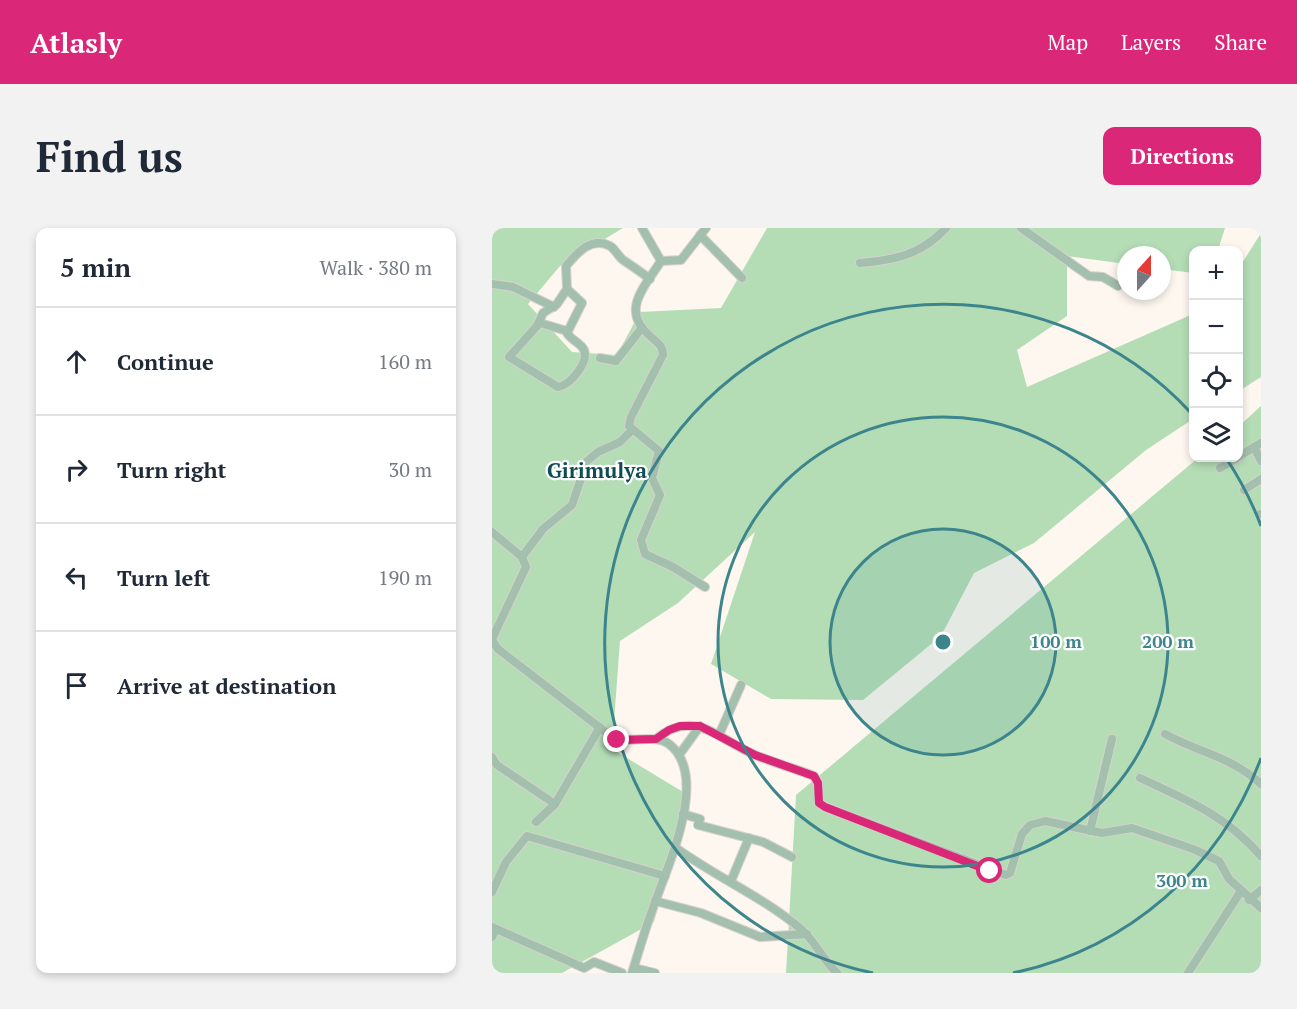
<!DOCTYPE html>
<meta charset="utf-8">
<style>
:root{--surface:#fff;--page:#f2f2f3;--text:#1f2937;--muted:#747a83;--line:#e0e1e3;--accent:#db2777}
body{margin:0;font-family:"PT Serif",serif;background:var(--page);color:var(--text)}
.controls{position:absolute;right:18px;top:18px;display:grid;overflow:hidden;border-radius:12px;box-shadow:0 3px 9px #0003}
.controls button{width:54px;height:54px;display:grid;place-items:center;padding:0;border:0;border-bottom:2px solid var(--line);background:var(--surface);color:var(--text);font:30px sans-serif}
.compass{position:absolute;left:625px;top:18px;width:54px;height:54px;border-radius:50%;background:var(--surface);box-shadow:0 3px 9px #0003;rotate:21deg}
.stop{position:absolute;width:18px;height:18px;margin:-14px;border:4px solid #db2777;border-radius:50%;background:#fff}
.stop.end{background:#db2777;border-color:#fff;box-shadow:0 2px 6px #0008}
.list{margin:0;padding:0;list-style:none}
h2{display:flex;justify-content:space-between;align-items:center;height:78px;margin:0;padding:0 24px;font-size:26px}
h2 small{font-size:20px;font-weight:400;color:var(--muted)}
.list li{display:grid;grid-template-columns:39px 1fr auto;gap:18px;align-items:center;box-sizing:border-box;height:108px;padding:0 24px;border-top:2px solid var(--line)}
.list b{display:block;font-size:22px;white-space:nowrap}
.list em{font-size:20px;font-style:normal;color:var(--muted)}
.icon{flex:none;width:33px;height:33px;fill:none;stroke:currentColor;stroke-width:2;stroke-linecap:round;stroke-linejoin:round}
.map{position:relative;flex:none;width:769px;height:745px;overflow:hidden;border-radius:12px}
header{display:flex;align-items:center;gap:36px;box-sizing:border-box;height:84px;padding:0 30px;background:var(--accent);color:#fff}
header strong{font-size:28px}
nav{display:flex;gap:33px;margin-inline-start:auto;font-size:21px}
.intro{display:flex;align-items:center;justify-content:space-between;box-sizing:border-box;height:144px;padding:0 36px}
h1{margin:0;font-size:42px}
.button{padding:15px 27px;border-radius:12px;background:var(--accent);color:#fff;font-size:21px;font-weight:700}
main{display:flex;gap:36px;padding:0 36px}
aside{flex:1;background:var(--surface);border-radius:12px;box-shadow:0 3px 9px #0003}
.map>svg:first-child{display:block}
</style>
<header>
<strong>Atlasly</strong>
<nav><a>Map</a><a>Layers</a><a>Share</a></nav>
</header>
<div class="intro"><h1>Find us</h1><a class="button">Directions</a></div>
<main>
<aside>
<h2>5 min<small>Walk · 380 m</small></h2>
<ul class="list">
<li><svg class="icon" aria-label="ahead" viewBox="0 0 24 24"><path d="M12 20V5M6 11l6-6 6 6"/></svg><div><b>Continue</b></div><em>160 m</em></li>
<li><svg class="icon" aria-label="right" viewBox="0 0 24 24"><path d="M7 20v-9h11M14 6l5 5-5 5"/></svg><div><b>Turn right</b></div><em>30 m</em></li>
<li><svg class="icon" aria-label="left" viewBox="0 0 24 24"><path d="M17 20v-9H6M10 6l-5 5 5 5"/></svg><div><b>Turn left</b></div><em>190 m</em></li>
<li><svg class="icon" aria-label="arrive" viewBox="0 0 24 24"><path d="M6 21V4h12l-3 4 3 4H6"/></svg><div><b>Arrive at destination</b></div></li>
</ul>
</aside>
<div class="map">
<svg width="769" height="745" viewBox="0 0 769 745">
<rect width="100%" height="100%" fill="#fdf7f0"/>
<g fill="#b4ddb6">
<path d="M0,0h131l-63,38 -32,38 44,48 45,3 23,-43 81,-4 46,-80h458l-7,22h-24l-1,23 -31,-4v-14h-36v9l-59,-8v60l-50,34 10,37 166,-73v105l-47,31 -112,93 -60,30 -33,63 -78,64 -92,-1 -60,-35 44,-132 -77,71 -58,38 -8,108 76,46 -34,127 -92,51h-70z"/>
<path d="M769,5v144l-22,14v-123z"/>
<path d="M769,178v567h-475l10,-178 402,-337h40l1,-32z"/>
</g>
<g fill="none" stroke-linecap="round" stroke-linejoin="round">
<g stroke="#d7d1cb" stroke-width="10">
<g id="minor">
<path d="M150,0l19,33c-18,28 -41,50 -10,76 7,6 12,9 12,18l-32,62 -2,9 30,25 -7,27 8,17 -19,45 4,14 28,13 32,20"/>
<path d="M529,0l68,48 14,1 15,9"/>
<path d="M208,7l42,43"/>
<path d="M169,33l20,-1 25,-32"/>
<path d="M368,35c35,-3 61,-8 86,-35"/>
<path d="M0,56l21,3 41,20"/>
<path d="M75,61l15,14 -15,30c4,7 14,10 17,17 5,13 -14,35 -26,37l-49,-30 28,-31 6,-13 14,-9 10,-15 -1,-23c11,-13 25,-30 44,-20 5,3 8,10 13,14 9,6 18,12 27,19"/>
<path d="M48,95l27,8"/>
<path d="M108,130l16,3 25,-32"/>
<path d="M762,219l7,14"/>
<path d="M746,229l23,-14"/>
<path d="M728,240l17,-10"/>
<path d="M752,262l17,-11"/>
<path d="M768,286h1"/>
<path d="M0,304l30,25 4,10 -34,72"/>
<path d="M30,329l21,-28 29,-24 15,-44 11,-9 22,-10 11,-11"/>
<path d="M0,412l6,9 110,85c21,13 45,-2 61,10 42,32 -3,125 -16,164 -8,21 -14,43 -21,65"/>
<path d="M673,506c33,18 67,23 96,50"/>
<path d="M227,507l22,-50"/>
<path d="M164,511c37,-31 63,0 97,15 20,9 41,14 61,22l4,7 1,20 6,4 181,68 4,-2 12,-39 8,-9 15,-4 57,12 30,-5 61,21 26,12 10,18 32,29"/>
<path d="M187,527l21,-29"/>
<path d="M0,529l5,8 58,39"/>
<path d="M648,550c49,23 85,37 121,78"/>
<path d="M191,586l17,5 -2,6 65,17 29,15"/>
<path d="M44,594l19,-18 45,-77"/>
<path d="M598,603l22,-92"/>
<path d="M184,620c40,29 87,49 125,81 14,12 22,31 36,44"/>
<path d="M239,653l18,-43"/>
<path d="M0,664l14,-30 21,-26 138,40"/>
<path d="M757,672l12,-10"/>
<path d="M163,673l46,12 59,24 47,-3"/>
<path d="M0,699l92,41 10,-6 28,11"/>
<path d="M0,709l4,-8"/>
<path d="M142,740l21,5"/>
<path d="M696,745l53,-82"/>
</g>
</g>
<use href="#minor" stroke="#a3bfad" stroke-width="8"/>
</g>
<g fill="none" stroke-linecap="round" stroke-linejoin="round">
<path stroke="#db2777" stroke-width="8" d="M125,512l39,-1 13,-9 11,-4h20l55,29 59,21 4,7 1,20 6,4 165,64"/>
</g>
<circle cx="451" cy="414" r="113" fill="#3d858d" fill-opacity=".12"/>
<g fill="none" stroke="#3d858d" stroke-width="3">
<circle cx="451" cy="414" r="113"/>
<circle cx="451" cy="414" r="225"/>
<path d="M769 530A338 338 0 0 1 521 745M381 745A338 338 0 1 1 700 186M734 230A338 338 0 0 1 769 298"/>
</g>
<g text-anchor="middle" stroke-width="4.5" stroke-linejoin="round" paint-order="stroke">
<g font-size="21" font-weight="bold" fill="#0e4c52" stroke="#fff">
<text x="105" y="250">Girimulya</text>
</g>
</g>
<circle cx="451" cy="414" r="9" fill="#3d858d" stroke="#fff" stroke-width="3"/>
<g font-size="18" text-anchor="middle" font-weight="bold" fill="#3d858d" stroke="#fff" stroke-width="4.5" stroke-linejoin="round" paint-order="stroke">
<text x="564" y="420">100 m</text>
<text x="676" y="420">200 m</text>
<text x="690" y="659">300 m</text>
</g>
</svg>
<div class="controls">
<button>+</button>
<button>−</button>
<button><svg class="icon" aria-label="locate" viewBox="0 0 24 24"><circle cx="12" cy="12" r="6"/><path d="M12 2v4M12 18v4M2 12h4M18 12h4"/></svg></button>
<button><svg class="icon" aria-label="layers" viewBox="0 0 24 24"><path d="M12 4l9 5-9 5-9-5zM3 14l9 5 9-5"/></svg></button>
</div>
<svg class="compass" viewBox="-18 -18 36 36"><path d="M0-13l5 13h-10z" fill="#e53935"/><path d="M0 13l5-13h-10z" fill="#747a83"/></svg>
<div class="stop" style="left:498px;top:643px"></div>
<div class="stop end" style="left:125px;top:512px"></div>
</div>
</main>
